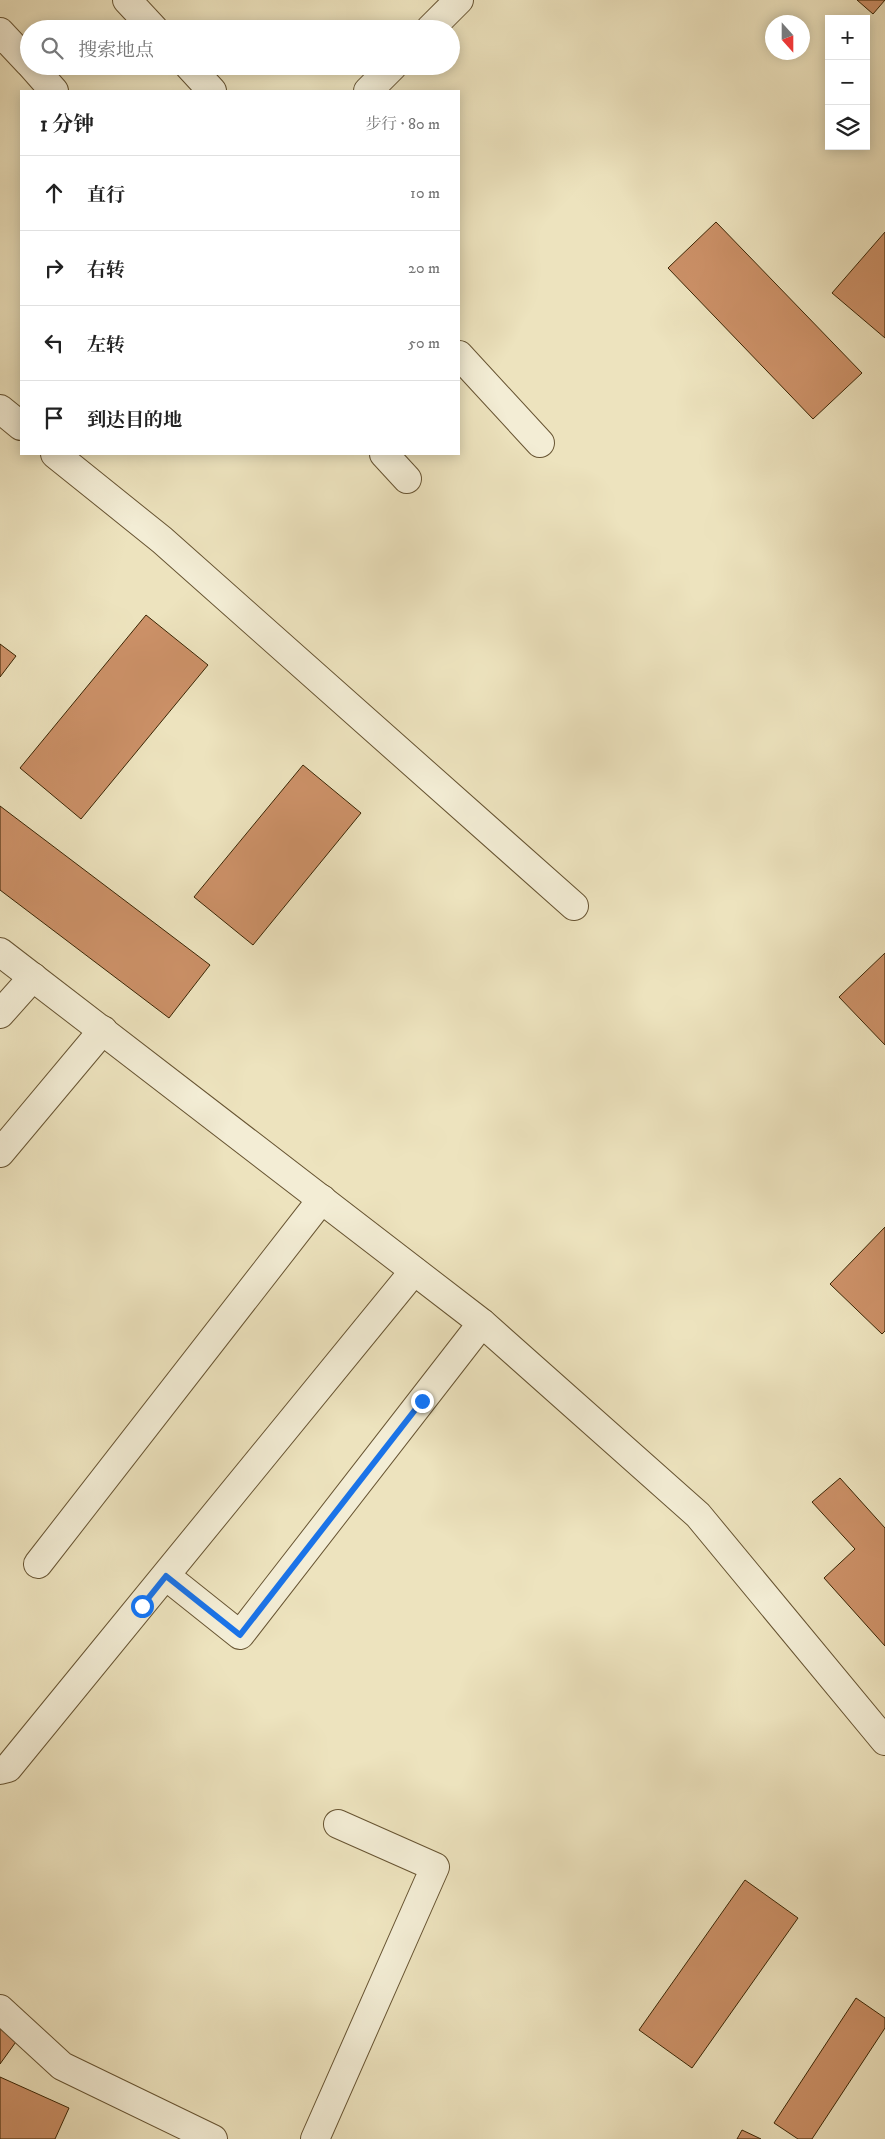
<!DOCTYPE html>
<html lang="zh">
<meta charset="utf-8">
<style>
:root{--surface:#fff;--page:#f6f6f6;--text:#222;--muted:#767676;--line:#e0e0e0}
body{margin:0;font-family:"IM FELL DW Pica","Noto Serif SC",serif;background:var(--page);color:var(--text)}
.controls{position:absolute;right:15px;top:15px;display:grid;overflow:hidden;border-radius:0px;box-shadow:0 2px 12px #0003}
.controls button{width:45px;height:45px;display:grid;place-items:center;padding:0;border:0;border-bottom:1px solid var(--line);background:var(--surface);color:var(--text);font:25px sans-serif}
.compass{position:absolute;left:765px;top:15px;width:45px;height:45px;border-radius:50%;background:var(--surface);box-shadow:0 2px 12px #0003;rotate:159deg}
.stop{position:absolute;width:15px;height:15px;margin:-11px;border:4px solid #1a73e8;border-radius:50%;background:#fff}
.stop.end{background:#1a73e8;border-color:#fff;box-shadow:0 1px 5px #0008}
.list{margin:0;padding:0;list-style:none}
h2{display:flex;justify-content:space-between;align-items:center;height:65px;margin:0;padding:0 20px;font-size:21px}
h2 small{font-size:16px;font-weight:400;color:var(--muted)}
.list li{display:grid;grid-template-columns:32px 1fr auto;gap:15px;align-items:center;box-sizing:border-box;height:75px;padding:0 20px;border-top:1px solid var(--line)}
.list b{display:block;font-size:19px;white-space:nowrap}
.list em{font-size:16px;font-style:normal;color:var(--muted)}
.icon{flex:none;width:28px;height:28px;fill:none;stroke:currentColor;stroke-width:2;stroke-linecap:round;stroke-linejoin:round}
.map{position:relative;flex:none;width:885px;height:2139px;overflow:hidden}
.search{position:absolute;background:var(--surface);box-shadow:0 2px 12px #0003;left:20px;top:20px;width:440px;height:55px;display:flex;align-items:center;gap:12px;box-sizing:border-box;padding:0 18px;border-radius:28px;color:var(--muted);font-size:19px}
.panel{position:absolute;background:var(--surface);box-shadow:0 2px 12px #0003;left:20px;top:90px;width:440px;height:365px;border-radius:0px}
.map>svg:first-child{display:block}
</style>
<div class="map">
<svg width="885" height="2139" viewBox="0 0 885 2139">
<rect width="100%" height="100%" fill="#ede3be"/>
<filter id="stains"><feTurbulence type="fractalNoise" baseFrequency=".004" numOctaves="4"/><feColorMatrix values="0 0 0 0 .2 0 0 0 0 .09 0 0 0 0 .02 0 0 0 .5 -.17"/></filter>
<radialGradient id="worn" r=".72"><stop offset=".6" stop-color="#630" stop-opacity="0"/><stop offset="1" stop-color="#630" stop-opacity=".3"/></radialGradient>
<g fill="#cc9168" stroke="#3a2504">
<path d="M857,0h28l-12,14z"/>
<path d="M716,222l146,151 -49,46 -145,-151z"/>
<path d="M885,232v106l-53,-45z"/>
<path d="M146,615l62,50 -127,154 -61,-51z"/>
<path d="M0,644l16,12 -16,21z"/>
<path d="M303,765l58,48 -108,132 -59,-48z"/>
<path d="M0,806l210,159 -41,53 -169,-128z"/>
<path d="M885,953v92l-46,-48z"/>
<path d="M885,1227v104l-3,3 -52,-50z"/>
<path d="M840,1478l45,50v118l-61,-68 31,-29 -43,-47z"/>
<path d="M745,1880l53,38 -106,150 -53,-38z"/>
<path d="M856,1998l29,20v10l-73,111h-14l-24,-16z"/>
<path d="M0,2026l18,13 -18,25z"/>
<path d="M0,2077l69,31 -14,31h-55z"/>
<path d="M742,2130l19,9h-24z"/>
</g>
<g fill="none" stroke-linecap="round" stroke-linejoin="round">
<g stroke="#675432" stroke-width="30">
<g id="minor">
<path d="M127,0l27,29"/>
<path d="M430,29l29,-29"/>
<path d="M0,32l29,31"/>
<path d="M32,66l22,25"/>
<path d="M189,66l23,25"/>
<path d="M368,91l25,-25"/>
<path d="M459,355l81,88"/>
<path d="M0,409l21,17"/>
<path d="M55,454l107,86 412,366"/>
<path d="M384,454l23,25"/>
<path d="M0,952l482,371 216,192 187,226"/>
<path d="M0,1014l33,-37"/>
<path d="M0,1153l103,-123"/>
<path d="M38,1564l284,-365"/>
<path d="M166,1576l74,59 242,-312"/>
<path d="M0,1770l8,-2 406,-497"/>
<path d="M0,2009l62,57 151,73"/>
<path d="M315,2139l120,-272 -97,-43"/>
</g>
</g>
<use href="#minor" stroke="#f3edd5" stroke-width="28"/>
</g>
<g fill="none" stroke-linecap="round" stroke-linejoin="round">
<path stroke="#1a73e8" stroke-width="6" d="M142,1606l24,-30 74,59 182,-234"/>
</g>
<rect width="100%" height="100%" filter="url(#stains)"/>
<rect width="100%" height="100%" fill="url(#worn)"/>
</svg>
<div class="controls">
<button>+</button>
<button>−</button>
<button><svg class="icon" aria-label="layers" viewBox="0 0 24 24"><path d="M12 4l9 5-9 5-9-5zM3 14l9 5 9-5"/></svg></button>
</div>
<svg class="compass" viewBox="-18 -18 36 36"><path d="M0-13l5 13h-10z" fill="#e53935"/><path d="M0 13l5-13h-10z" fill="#767676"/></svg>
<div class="stop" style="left:142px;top:1606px"></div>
<div class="stop end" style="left:422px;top:1401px"></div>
<div class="search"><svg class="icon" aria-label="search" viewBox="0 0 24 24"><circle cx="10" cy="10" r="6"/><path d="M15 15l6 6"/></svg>搜索地点</div>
<section class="panel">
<h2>1 分钟<small>步行 · 80 m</small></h2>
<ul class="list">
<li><svg class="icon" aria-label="ahead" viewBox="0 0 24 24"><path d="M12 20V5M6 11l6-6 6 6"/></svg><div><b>直行</b></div><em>10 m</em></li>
<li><svg class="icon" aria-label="right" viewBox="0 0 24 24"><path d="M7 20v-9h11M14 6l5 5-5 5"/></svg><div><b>右转</b></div><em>20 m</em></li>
<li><svg class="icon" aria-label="left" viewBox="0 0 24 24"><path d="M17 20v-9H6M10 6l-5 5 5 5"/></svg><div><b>左转</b></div><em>50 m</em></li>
<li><svg class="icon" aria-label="arrive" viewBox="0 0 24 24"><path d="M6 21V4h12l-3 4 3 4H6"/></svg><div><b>到达目的地</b></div></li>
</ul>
</section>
</div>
